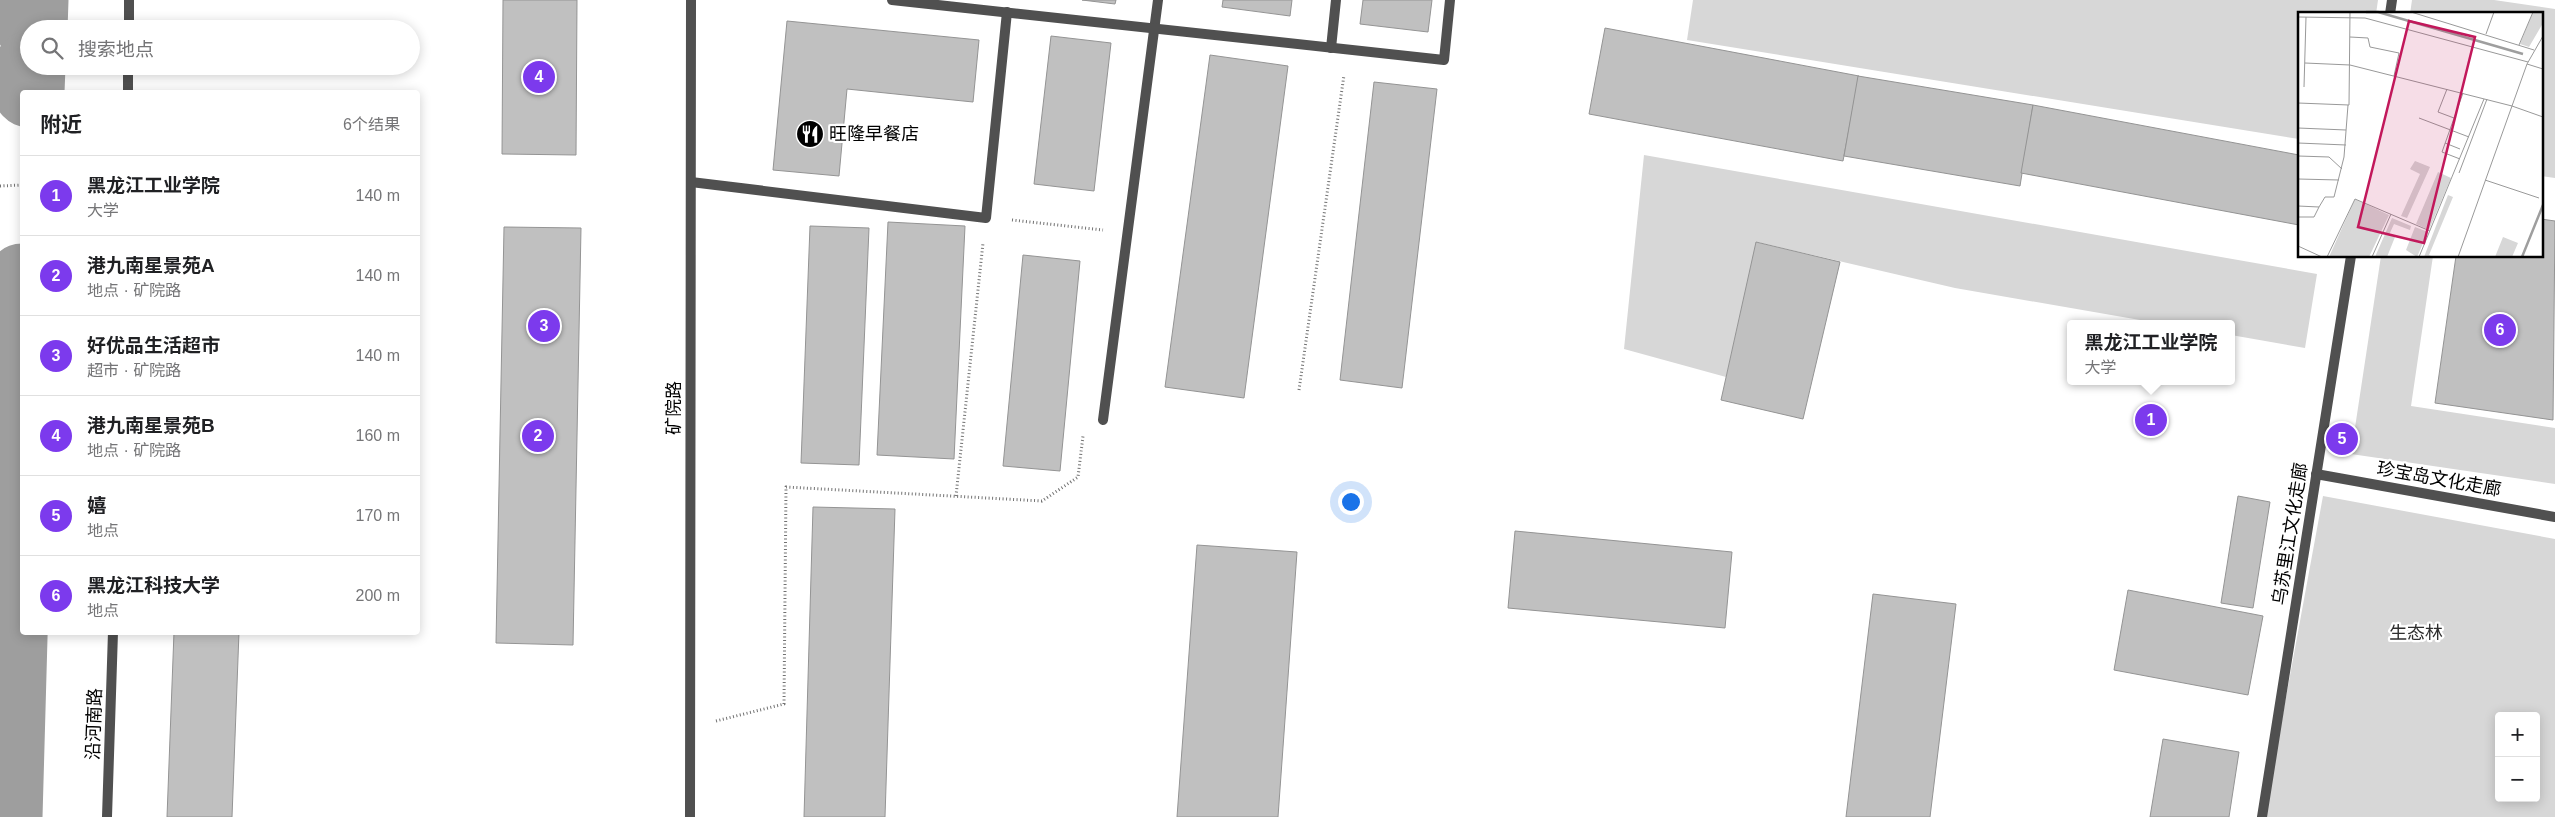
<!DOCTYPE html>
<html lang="zh">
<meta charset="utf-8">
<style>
:root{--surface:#fff;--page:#f6f6f6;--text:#202124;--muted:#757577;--line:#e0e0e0;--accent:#7c3aed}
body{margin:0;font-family:Arial,"Noto Sans SC",sans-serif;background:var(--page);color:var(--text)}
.controls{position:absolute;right:15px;bottom:15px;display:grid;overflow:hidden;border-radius:5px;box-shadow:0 2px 12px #0003}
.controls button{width:45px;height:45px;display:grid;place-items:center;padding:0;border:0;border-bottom:1px solid var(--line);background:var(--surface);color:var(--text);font:25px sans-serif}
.you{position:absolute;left:1350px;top:501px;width:18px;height:18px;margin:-12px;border:4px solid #fff;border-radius:50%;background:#1a73e8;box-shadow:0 0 0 8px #1a73e833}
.badge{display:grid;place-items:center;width:32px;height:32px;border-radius:50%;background:var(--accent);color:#fff;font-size:16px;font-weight:700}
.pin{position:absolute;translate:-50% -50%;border:2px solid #fff;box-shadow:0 1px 5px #0006}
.popup{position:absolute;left:2067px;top:320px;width:168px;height:65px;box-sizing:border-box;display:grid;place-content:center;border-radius:5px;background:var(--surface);filter:drop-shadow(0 1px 4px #0005);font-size:16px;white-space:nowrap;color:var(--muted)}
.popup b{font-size:19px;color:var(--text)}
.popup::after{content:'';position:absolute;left:50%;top:100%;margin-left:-10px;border:10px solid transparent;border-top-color:var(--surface)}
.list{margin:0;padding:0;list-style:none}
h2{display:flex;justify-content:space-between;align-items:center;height:65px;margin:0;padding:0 20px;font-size:21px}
h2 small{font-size:16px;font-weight:400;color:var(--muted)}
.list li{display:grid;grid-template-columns:32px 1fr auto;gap:15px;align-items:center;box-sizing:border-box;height:80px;padding:0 20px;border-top:1px solid var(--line)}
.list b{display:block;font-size:19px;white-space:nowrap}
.list p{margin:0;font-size:16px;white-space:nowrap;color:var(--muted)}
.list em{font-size:16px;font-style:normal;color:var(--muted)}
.icon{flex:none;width:28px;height:28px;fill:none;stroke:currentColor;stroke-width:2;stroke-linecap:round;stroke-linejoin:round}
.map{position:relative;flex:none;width:2555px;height:817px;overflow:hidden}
.search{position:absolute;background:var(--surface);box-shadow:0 2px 12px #0003;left:20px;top:20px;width:400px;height:55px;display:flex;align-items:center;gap:12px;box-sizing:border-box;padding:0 18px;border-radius:28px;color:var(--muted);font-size:19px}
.panel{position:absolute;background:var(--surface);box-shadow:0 2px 12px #0003;left:20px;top:90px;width:400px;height:545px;border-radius:5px}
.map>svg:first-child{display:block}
</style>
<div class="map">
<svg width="2555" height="817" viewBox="0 0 2555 817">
<rect width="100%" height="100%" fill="#fff"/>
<g fill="#d7d7d7" fill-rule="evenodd">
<path d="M1693,0h685l-2,14h-77v125l-612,-99z"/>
<path d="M2412,0h82l61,9v169l-14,-2v-162h-131z"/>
<path d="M1644,155l673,119 -12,74 -74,-13v-11h-68l-208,-36 -198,-46 -31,135 -102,-28z"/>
<path d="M2381,256h52l-22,150 144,22v56l-204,-30z"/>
<path d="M2323,496l232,43v278h-291zM2499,716h37v82h-37z"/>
</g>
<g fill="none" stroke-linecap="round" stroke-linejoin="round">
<g stroke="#9e9e9e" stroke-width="71">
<path d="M32,29l1,-29"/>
<path d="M29,92l1,-26"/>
<path d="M7,817l15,-538"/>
</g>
</g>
<g fill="#c0c0c0" stroke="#949494">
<path d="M503,0h74l-1,155 -74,-1z"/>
<path d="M1082,0h34l-1,4z"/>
<path d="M1223,0h69l-2,16 -68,-9z"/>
<path d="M1363,0h69l-4,32 -68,-8z"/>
<path d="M787,21l192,19 -6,62 -126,-13 -8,87 -66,-6z"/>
<path d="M1605,28l254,48 -16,85 -254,-47z"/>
<path d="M1051,36l60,7 -17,148 -60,-7z"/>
<path d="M1210,55l78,11 -44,332 -79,-11z"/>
<path d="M1858,76l175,29 -13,81 -176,-30z"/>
<path d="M1374,82l63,7 -35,299 -62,-8z"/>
<path d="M2033,105l266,50v70l-278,-52z"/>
<path d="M2541,219l14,2 -2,199 -118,-17 21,-147h85z"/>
<path d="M888,222l77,4 -11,233 -77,-4z"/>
<path d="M810,226l59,2 -10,237 -58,-2z"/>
<path d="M504,227l77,1 -8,417 -77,-2z"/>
<path d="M1756,242l84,20 -37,157 -82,-19z"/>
<path d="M1023,255l57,6 -20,210 -57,-5z"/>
<path d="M2238,496l32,6 -17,106 -32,-5z"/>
<path d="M813,507l82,2 -10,308h-81z"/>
<path d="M1515,531l217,21 -7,76 -217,-20z"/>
<path d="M1197,545l100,7 -19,265h-101z"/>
<path d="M2128,590l135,26 -15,79 -134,-25z"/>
<path d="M1873,594l83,10 -26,213h-84z"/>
<path d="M174,632h65l-7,185h-65z"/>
<path d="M2163,739l76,13 -10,65h-79z"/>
</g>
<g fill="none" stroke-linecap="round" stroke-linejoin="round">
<g stroke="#727272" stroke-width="3" stroke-dasharray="1 2.5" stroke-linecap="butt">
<path d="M0,186l22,-1"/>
<path d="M1012,220l91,10"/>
<path d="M1299,390l45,-315"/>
<path d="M956,496l27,-253"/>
<path d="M716,721l68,-17 2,-217 256,14 36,-24 5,-41"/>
</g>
<g stroke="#505050" stroke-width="10">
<path d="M2390,14l2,-14"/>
<path d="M1331,48l5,-48"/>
<path d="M691,182l295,36 21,-206"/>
<path d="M1103,420l55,-420"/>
<path d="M2316,474l239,43"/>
<path d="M2262,817l89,-561"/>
</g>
<g stroke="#505050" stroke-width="10">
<path d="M892,0l552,60 6,-60"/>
<path d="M129,29v-29"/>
<path d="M128,92v-26"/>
<path d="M107,817l6,-185"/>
</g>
<path stroke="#505050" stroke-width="10" d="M690,817l1,-817"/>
</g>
<defs>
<g id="restaurant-disc" transform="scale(1.4375)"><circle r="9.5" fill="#000" stroke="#fff"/><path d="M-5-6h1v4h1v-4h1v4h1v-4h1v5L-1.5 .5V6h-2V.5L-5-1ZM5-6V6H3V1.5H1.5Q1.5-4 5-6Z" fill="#fff"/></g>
</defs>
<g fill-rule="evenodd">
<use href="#restaurant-disc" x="810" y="134"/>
</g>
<g text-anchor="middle" stroke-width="4.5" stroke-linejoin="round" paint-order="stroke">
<g font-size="18" fill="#000" stroke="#fff" text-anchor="start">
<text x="829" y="140">旺隆早餐店</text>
</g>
<g font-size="18" fill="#000" stroke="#fff">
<text transform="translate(674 408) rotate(-90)" y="6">矿院路</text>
<text transform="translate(2439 479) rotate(10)" y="6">珍宝岛文化走廊</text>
<text transform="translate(2290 534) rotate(-81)" y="6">乌苏里江文化走廊</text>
<text transform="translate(94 724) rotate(-88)" y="6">沿河南路</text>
</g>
<g font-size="18" fill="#2e2e2e" stroke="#fff">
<text x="2416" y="639">生态林</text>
</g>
</g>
<g transform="translate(2298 12)">
<rect width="245" height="245" fill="#fff"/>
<path d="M235,0h10v11l-14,24 -9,-3zM117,149l15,6 -23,51 -6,-2 19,-42 -10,-5zM140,160l13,6 -22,52 -13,-6zM150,183l5,2 -24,58 4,2h-9zM57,187l34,16 -20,42h-40zM94,206l19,8 -1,4 -16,-6 -5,11 6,2 -8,20h-12zM117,215l13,5 -11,25 -11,-7zM205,225l15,6 -6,14h-17z" fill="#d7d7d7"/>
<path fill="none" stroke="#9e9e9e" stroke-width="2.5" d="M68,0h12l145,42M224,245l21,-52"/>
<path fill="none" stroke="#999" stroke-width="1" d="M113,0l123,38M0,5l67,1 163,44M188,22l8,-22M52,25l18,1 2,9 29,6 -5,23M221,33l14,-33M7,51l45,2 162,41 31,11M229,52l16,5M6,75l2,-70M149,77l-9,23 16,6M0,91l51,2 1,-93M121,106l50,19M0,116l48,2M0,131l48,2M147,131l15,6M0,144l31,1 13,12M162,147l-18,-7 21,-59M161,161l28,-74M0,167l41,1M187,168l54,18M0,194l21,1 6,-10h9l10,-40 4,-52M0,205h16l5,-10M0,234l24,11M29,245l28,-58 75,32M74,245l19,-43M121,245l65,-158M160,245l69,-193 16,-28"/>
<path fill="#c2185b" fill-opacity="0.15" stroke="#c2185b" stroke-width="2.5" d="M111,9l66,16 -51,206 -66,-16z"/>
<rect width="245" height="245" fill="none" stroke="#000" stroke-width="2.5"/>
</g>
</svg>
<div class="controls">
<button>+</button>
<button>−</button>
</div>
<div class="you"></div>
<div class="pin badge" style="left:2151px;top:420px">1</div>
<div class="popup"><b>黑龙江工业学院</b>大学</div>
<div class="pin badge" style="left:538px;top:436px">2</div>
<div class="pin badge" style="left:544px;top:326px">3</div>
<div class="pin badge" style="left:539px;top:77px">4</div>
<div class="pin badge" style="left:2342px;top:439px">5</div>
<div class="pin badge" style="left:2500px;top:330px">6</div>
<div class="search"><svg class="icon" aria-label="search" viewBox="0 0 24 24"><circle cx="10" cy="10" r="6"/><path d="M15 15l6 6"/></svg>搜索地点</div>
<section class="panel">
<h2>附近<small>6个结果</small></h2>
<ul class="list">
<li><span class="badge">1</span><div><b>黑龙江工业学院</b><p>大学</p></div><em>140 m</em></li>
<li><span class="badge">2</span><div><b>港九南星景苑A</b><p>地点 · 矿院路</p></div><em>140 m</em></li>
<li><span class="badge">3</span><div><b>好优品生活超市</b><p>超市 · 矿院路</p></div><em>140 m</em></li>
<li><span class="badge">4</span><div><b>港九南星景苑B</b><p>地点 · 矿院路</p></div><em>160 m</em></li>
<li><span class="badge">5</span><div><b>嬉</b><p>地点</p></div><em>170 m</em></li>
<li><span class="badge">6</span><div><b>黑龙江科技大学</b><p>地点</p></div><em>200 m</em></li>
</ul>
</section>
</div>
